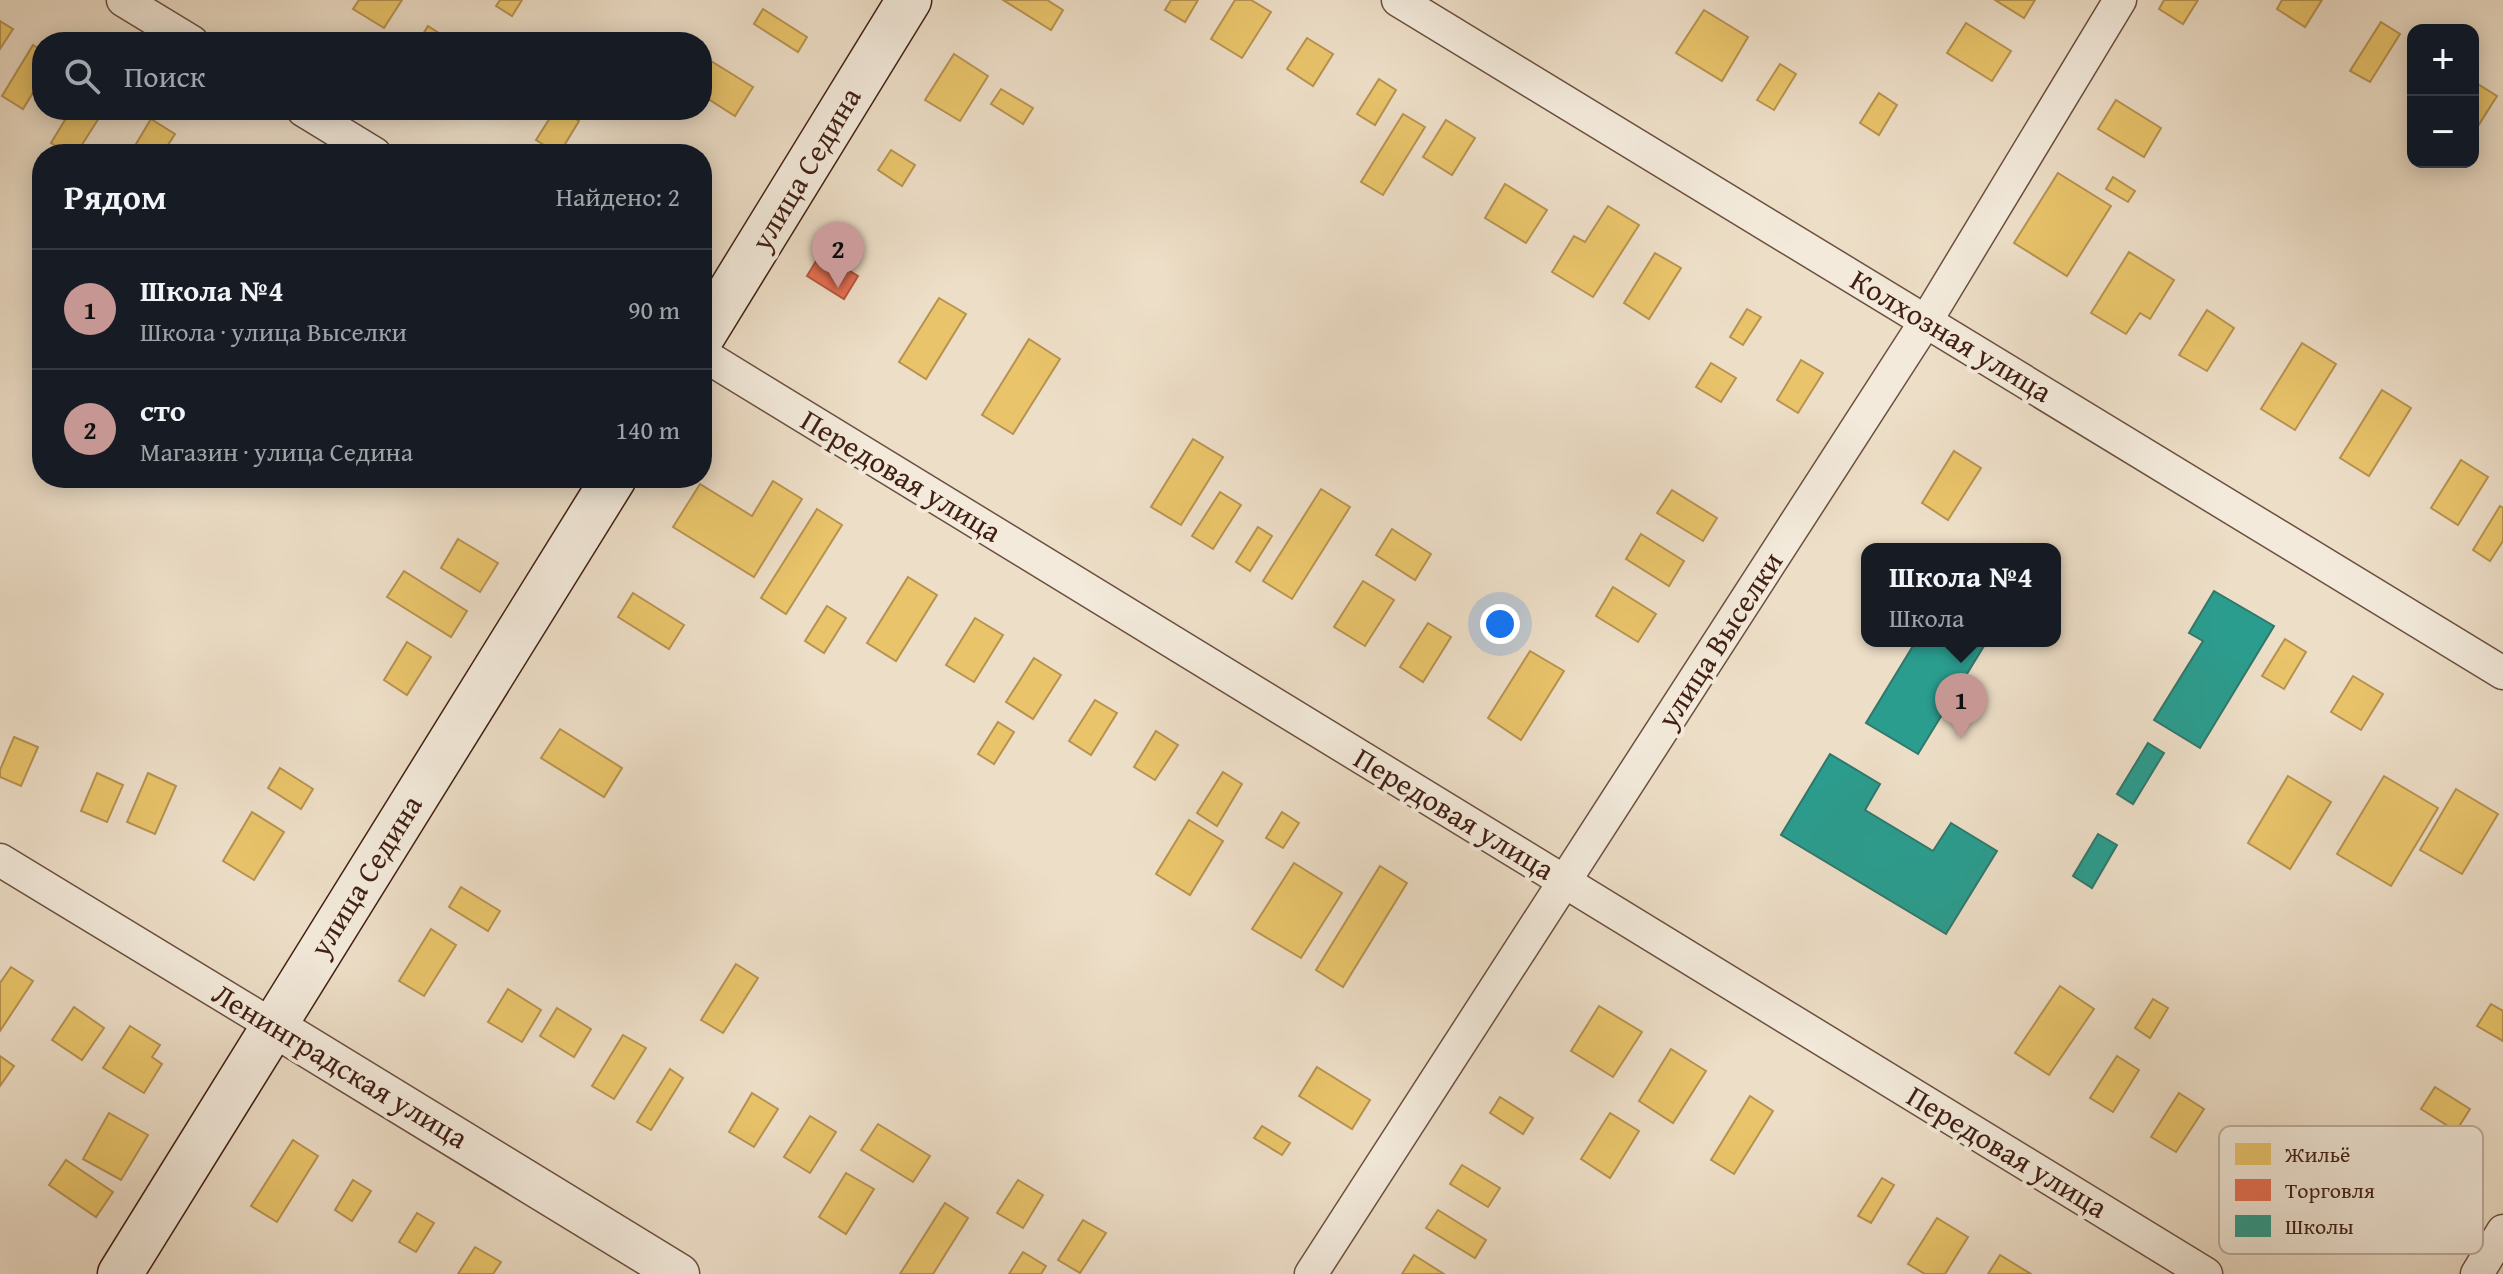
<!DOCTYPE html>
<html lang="ru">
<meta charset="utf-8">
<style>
:root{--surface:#171b24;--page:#20242c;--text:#f1f3f6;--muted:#9ea1a6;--line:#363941;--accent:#c59692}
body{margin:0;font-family:"Gentium Book Plus",serif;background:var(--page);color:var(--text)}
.controls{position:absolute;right:24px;top:24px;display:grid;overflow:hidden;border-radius:16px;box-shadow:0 4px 20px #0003}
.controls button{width:72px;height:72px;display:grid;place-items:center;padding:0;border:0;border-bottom:2px solid var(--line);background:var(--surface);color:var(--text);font:40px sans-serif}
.you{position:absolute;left:1500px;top:624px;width:28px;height:28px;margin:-20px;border:6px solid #fff;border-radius:50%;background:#1a73e8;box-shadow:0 0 0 12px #1a73e833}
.badge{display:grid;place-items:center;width:52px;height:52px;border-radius:50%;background:var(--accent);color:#111;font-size:26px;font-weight:700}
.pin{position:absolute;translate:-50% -66px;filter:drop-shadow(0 2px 4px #0008)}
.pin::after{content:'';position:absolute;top:42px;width:28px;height:24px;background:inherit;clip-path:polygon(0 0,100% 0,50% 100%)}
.popup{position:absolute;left:1861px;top:543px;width:200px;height:104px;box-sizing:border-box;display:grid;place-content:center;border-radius:16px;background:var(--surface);filter:drop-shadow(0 2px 6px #0005);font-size:26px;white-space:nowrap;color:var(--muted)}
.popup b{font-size:30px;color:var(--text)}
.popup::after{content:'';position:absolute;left:50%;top:100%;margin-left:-16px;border:16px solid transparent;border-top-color:var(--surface)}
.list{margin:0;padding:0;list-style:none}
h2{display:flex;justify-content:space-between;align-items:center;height:104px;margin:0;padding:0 32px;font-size:34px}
h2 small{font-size:26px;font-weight:400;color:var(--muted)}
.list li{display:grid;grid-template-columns:52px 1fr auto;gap:24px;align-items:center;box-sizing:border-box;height:120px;padding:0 32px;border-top:2px solid var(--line)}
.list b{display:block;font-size:30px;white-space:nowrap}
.list p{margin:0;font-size:26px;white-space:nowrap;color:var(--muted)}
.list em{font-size:26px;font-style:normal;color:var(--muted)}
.icon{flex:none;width:44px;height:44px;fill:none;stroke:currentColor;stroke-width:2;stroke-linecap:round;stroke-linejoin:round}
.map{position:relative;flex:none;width:2503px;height:1274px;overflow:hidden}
.search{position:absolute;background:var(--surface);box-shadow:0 4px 20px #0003;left:32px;top:32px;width:680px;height:88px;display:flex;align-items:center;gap:20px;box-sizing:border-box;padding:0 28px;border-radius:32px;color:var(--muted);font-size:30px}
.panel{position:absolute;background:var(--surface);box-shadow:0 4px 20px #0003;left:32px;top:144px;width:680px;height:344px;border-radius:32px}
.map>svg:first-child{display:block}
</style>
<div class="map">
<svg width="2503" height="1274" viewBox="0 0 2503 1274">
<rect width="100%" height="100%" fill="#eddec7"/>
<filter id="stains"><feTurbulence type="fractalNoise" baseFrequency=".0025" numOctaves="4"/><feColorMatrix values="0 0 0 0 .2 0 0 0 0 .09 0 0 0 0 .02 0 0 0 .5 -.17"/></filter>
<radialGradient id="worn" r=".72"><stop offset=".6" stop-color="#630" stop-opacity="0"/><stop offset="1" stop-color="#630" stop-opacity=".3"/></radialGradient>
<g fill="#e9c46a" stroke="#b79250" stroke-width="2">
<path d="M359,0h43l-18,28 -31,-19z"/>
<path d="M500,0h22l-10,16 -16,-10z"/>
<path d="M1003,0h44l16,10 -12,20z"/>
<path d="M1171,0h27l-13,22 -20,-12z"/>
<path d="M1235,0h16l20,12 -29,46 -31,-19z"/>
<path d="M1995,0h40l-11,18z"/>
<path d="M2164,0h34l-15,24 -24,-15z"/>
<path d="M2282,0h40l-17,27 -28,-18z"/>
<path d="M763,9l44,28 -9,15 -44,-28z"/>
<path d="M1704,10l44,27 -26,44 -46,-28z"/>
<path d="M0,21l13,8 -13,20z"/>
<path d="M2381,22l19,12 -30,48 -20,-11z"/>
<path d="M1966,23l45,28 -19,30 -45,-28z"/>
<path d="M428,26l25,16h-35z"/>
<path d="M1307,38l26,16 -20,32 -26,-17z"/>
<path d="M33,45l9,6v27l-19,31 -21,-13z"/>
<path d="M954,54l34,22 -28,45 -35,-21z"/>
<path d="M711,61l42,26 -18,29 -33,-21v-19z"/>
<path d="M1780,64l16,10 -22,36 -17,-10z"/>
<path d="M1379,79l17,11 -21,35 -18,-11z"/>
<path d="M2473,81l24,15 -24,38z"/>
<path d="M1001,89l32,19 -10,16 -32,-20z"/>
<path d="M1879,93l18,12 -18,30 -19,-12z"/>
<path d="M2116,100l45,28 -17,29 -46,-28z"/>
<path d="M71,110h33l-28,44h-7l-18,-11z"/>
<path d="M555,110h7l17,11 -20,33 -23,-14z"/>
<path d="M1403,114l22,13 -42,68 -22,-13z"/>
<path d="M151,119l24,15 -13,20h-32z"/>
<path d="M1446,120l29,18 -23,37 -29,-18z"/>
<path d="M891,150l24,15 -13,21 -24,-16z"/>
<path d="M2058,173l53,33 -44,70 -53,-33z"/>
<path d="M2113,177l22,14 -7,11 -22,-13z"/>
<path d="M1505,184l42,26 -21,33 -41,-25z"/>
<path d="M1608,206l31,19 -46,72 -41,-25 22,-36 11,6z"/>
<path d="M2129,252l45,28 -24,39 -10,-6 -14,21 -35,-21z"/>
<path d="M1655,253l26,15 -32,51 -25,-16z"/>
<path d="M939,298l27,16 -40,65 -27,-17z"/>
<path d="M1747,309l14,8 -18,28 -13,-8z"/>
<path d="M2207,310l27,18 -27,43 -28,-16z"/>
<path d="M1029,339l31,20 -47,75 -31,-19z"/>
<path d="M2302,343l34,21 -41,66 -34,-21z"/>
<path d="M1801,360l22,13 -25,40 -21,-13z"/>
<path d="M1711,363l25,15 -15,24 -25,-15z"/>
<path d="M2382,390l29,18 -42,68 -29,-18z"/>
<path d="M1193,439l30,18 -42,68 -30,-18z"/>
<path d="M1954,451l27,17 -33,52 -26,-17z"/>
<path d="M2461,460l27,17 -30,48 -27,-17z"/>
<path d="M773,481l29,18 -48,78 -81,-50 27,-43 52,32z"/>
<path d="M1321,489l29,18 -58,92 -29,-18z"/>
<path d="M1672,490l45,28 -14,23 -46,-28z"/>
<path d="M1220,492l21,13 -28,44 -21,-13z"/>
<path d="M2500,506l3,2v33l-13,20 -17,-11z"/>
<path d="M817,509l25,16 -56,89 -25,-16z"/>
<path d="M1258,527l14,9 -22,35 -14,-9z"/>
<path d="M1392,529l39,25 -16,26 -39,-25z"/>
<path d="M1641,534l43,27 -15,25 -43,-27z"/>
<path d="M458,539l40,24 -18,29 -39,-24z"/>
<path d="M404,571l63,40 -16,26 -64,-40z"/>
<path d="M908,577l29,18 -41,66 -29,-18z"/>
<path d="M1363,581l31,19 -29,46 -31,-19z"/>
<path d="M1613,587l43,27 -18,28 -42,-26z"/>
<path d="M633,593l51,32 -15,24 -51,-32z"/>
<path d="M827,606l19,12 -22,35 -19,-12z"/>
<path d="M975,618l28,17 -29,47 -28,-17z"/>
<path d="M1428,623l23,14 -28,45 -23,-15z"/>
<path d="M2285,639l21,13 -22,37 -22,-13z"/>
<path d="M407,642l24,15 -24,38 -23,-15z"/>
<path d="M1530,651l34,20 -43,69 -33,-22z"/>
<path d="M1034,658l27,17 -28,44 -27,-17z"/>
<path d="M2353,676l30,18 -22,36 -30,-18z"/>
<path d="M1095,700l22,13 -26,42 -22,-14z"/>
<path d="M998,722l16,10 -20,32 -16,-10z"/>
<path d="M560,729l62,39 -18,29 -63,-39z"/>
<path d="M1156,731l22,14 -23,35 -21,-13z"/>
<path d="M14,737l24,10 -17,39 -21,-9v-7z"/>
<path d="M280,768l33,21 -12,20 -33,-21z"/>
<path d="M1223,772l19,12 -25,42 -20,-13z"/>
<path d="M97,773l26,12 -16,37 -26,-11z"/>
<path d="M148,773l28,13 -21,48 -28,-12z"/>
<path d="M2288,776l43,26 -41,67 -42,-26z"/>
<path d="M2384,776l54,32 -47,78 -54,-32z"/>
<path d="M2456,789l42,25 -36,60 -42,-24z"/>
<path d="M252,812l32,20 -30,48 -31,-19z"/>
<path d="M1282,812l17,11 -16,25 -17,-10z"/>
<path d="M1189,820l34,21 -33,54 -34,-21z"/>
<path d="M1294,863l48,30 -41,65 -49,-29z"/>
<path d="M1380,866l27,17 -64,104 -27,-17z"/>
<path d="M461,887l39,24 -12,20 -39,-24z"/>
<path d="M431,929l25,16 -32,51 -25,-15z"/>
<path d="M736,964l22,14 -35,55 -22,-13z"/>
<path d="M11,967l22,14 -33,50v-48z"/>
<path d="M2060,986l34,23 -45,66 -34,-22z"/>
<path d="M508,989l33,21 -19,32 -34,-20z"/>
<path d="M2153,999l15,9 -18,30 -15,-10z"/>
<path d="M2491,1004l12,7v30l-26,-15z"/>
<path d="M1599,1006l43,26 -29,45 -42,-26z"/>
<path d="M74,1007l30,21 -22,32 -30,-20z"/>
<path d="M557,1008l34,21 -17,28 -34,-21z"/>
<path d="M130,1026l30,19 -8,12 10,7 -18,29 -41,-25z"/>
<path d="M623,1035l23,13 -32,51 -22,-13z"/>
<path d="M1671,1049l35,22 -33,52 -34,-22z"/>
<path d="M0,1056l14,10 -14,20z"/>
<path d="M2117,1056l22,14 -26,42 -23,-14z"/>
<path d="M1317,1067l53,33 -18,29 -53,-33z"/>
<path d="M670,1069l13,9 -32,52 -14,-8z"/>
<path d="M2435,1087l35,22 -14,22 -35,-22z"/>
<path d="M752,1093l26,16 -24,38 -25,-15z"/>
<path d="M2179,1093l25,16 -28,43 -25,-15z"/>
<path d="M1750,1096l23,15 -39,63 -23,-14z"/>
<path d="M1500,1097l33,21 -10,16 -33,-21z"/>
<path d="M109,1113l39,22 -27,45 -38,-21z"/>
<path d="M1610,1113l29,18 -29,47 -29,-19z"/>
<path d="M810,1116l26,16 -26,41 -26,-16z"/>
<path d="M878,1124l52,32 -17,26 -52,-32z"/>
<path d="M1262,1126l28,17 -8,12 -28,-17z"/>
<path d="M293,1140l25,16 -41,66 -26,-16z"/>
<path d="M2245,1140l24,14 -23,37 -23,-15z"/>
<path d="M66,1160l47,32 -17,25 -47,-32z"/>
<path d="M1462,1165l38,23 -12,19 -38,-23z"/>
<path d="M846,1173l28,16 -28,45 -27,-17z"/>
<path d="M1882,1178l12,7 -23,38 -13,-7z"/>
<path d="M353,1180l18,11 -19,30 -17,-11z"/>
<path d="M1018,1180l25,15 -20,33 -26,-15z"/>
<path d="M2336,1182l29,18 -28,45 -29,-18z"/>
<path d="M945,1203l23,15 -35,56h-33z"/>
<path d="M1438,1210l48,30 -11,18 -49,-30z"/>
<path d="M417,1213l17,10 -18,29 -17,-10z"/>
<path d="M1937,1218l31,19 -23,37h-20l-17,-10z"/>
<path d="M1083,1220l23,13 -26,40 -22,-13z"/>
<path d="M475,1247l26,15 -8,12h-35z"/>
<path d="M1023,1252l23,14 -5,8h-32z"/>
<path d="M1414,1255l30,19h-42z"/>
<path d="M2000,1255l31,19h-43z"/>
</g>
<path fill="#e76f51" stroke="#b5573e" stroke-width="2" d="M821,253l37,23 -14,23 -37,-23z"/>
<g fill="#2a9d8f" stroke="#31776a" stroke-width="2">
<path d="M2214,591l60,35 -74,122 -46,-28 49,-79 -14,-8z"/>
<path d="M1916,641h71l-69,113 -52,-31z"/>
<path d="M2148,743l16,10 -31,51 -16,-10z"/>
<path d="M1830,754l50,30 -15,26 68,41 18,-28 46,28 -51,83 -165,-99z"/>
<path d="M2098,834l19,11 -25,43 -19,-12z"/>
</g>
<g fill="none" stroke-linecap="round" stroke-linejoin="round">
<g stroke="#6c4f3f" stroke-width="35">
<g id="minor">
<path d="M123,0l69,42"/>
<path d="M1398,0l1105,673"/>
<path d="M303,110l72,44"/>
<path d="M702,354l1504,920"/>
<path d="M0,860l275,167"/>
<path d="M1311,1274l615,-953 194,-321"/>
<path d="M2477,1274l26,-43"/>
</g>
</g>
<g stroke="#6c4f3f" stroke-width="43">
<path id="tertiary" d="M275,1027l404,247"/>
</g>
<g stroke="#411f12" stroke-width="47">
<g id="secondary">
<path d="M702,337l207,-337"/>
<path d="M120,1274l494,-796"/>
</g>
</g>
<use href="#minor" stroke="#f3eadb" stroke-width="32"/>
<use href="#tertiary" stroke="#f3eadb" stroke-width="40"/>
<use href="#secondary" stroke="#f3eadb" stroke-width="44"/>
</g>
<g text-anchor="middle" stroke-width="8" stroke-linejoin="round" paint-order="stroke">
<g font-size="30" fill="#411f12" stroke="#f3eadb">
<text transform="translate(806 169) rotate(-59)" y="10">улица Седина</text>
<text transform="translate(1951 336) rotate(31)" y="10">Колхозная улица</text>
<text transform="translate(901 476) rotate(31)" y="10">Передовая улица</text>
<text transform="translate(1720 640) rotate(-57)" y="10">улица Выселки</text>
<text transform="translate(1454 814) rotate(31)" y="10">Передовая улица</text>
<text transform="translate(366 876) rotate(-58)" y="10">улица Седина</text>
<text transform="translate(340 1066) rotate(31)" y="10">Ленинградская улица</text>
<text transform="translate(2007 1152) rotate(31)" y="10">Передовая улица</text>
</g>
</g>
<rect x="2219" y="1126" width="264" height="128" rx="12" fill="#f3eadb" stroke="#bead9f" stroke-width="2"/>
<rect x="2235" y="1143" width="36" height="22" fill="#e9c46a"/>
<rect x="2235" y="1179" width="36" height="22" fill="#e76f51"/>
<rect x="2235" y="1215" width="36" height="22" fill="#2a9d8f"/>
<g font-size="22" fill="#411f12">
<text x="2285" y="1162">Жильё</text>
<text x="2285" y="1198">Торговля</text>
<text x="2285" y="1234">Школы</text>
</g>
<rect width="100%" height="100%" filter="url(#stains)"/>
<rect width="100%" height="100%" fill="url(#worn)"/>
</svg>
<div class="controls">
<button>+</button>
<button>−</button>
</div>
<div class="you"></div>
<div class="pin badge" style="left:1961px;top:739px">1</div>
<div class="popup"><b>Школа №4</b>Школа</div>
<div class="pin badge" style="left:838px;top:288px">2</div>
<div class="search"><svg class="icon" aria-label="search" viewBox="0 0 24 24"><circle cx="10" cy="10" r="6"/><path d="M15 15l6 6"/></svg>Поиск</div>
<section class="panel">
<h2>Рядом<small>Найдено: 2</small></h2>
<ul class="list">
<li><span class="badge">1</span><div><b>Школа №4</b><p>Школа · улица Выселки</p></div><em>90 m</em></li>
<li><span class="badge">2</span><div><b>сто</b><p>Магазин · улица Седина</p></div><em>140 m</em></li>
</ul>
</section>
</div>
